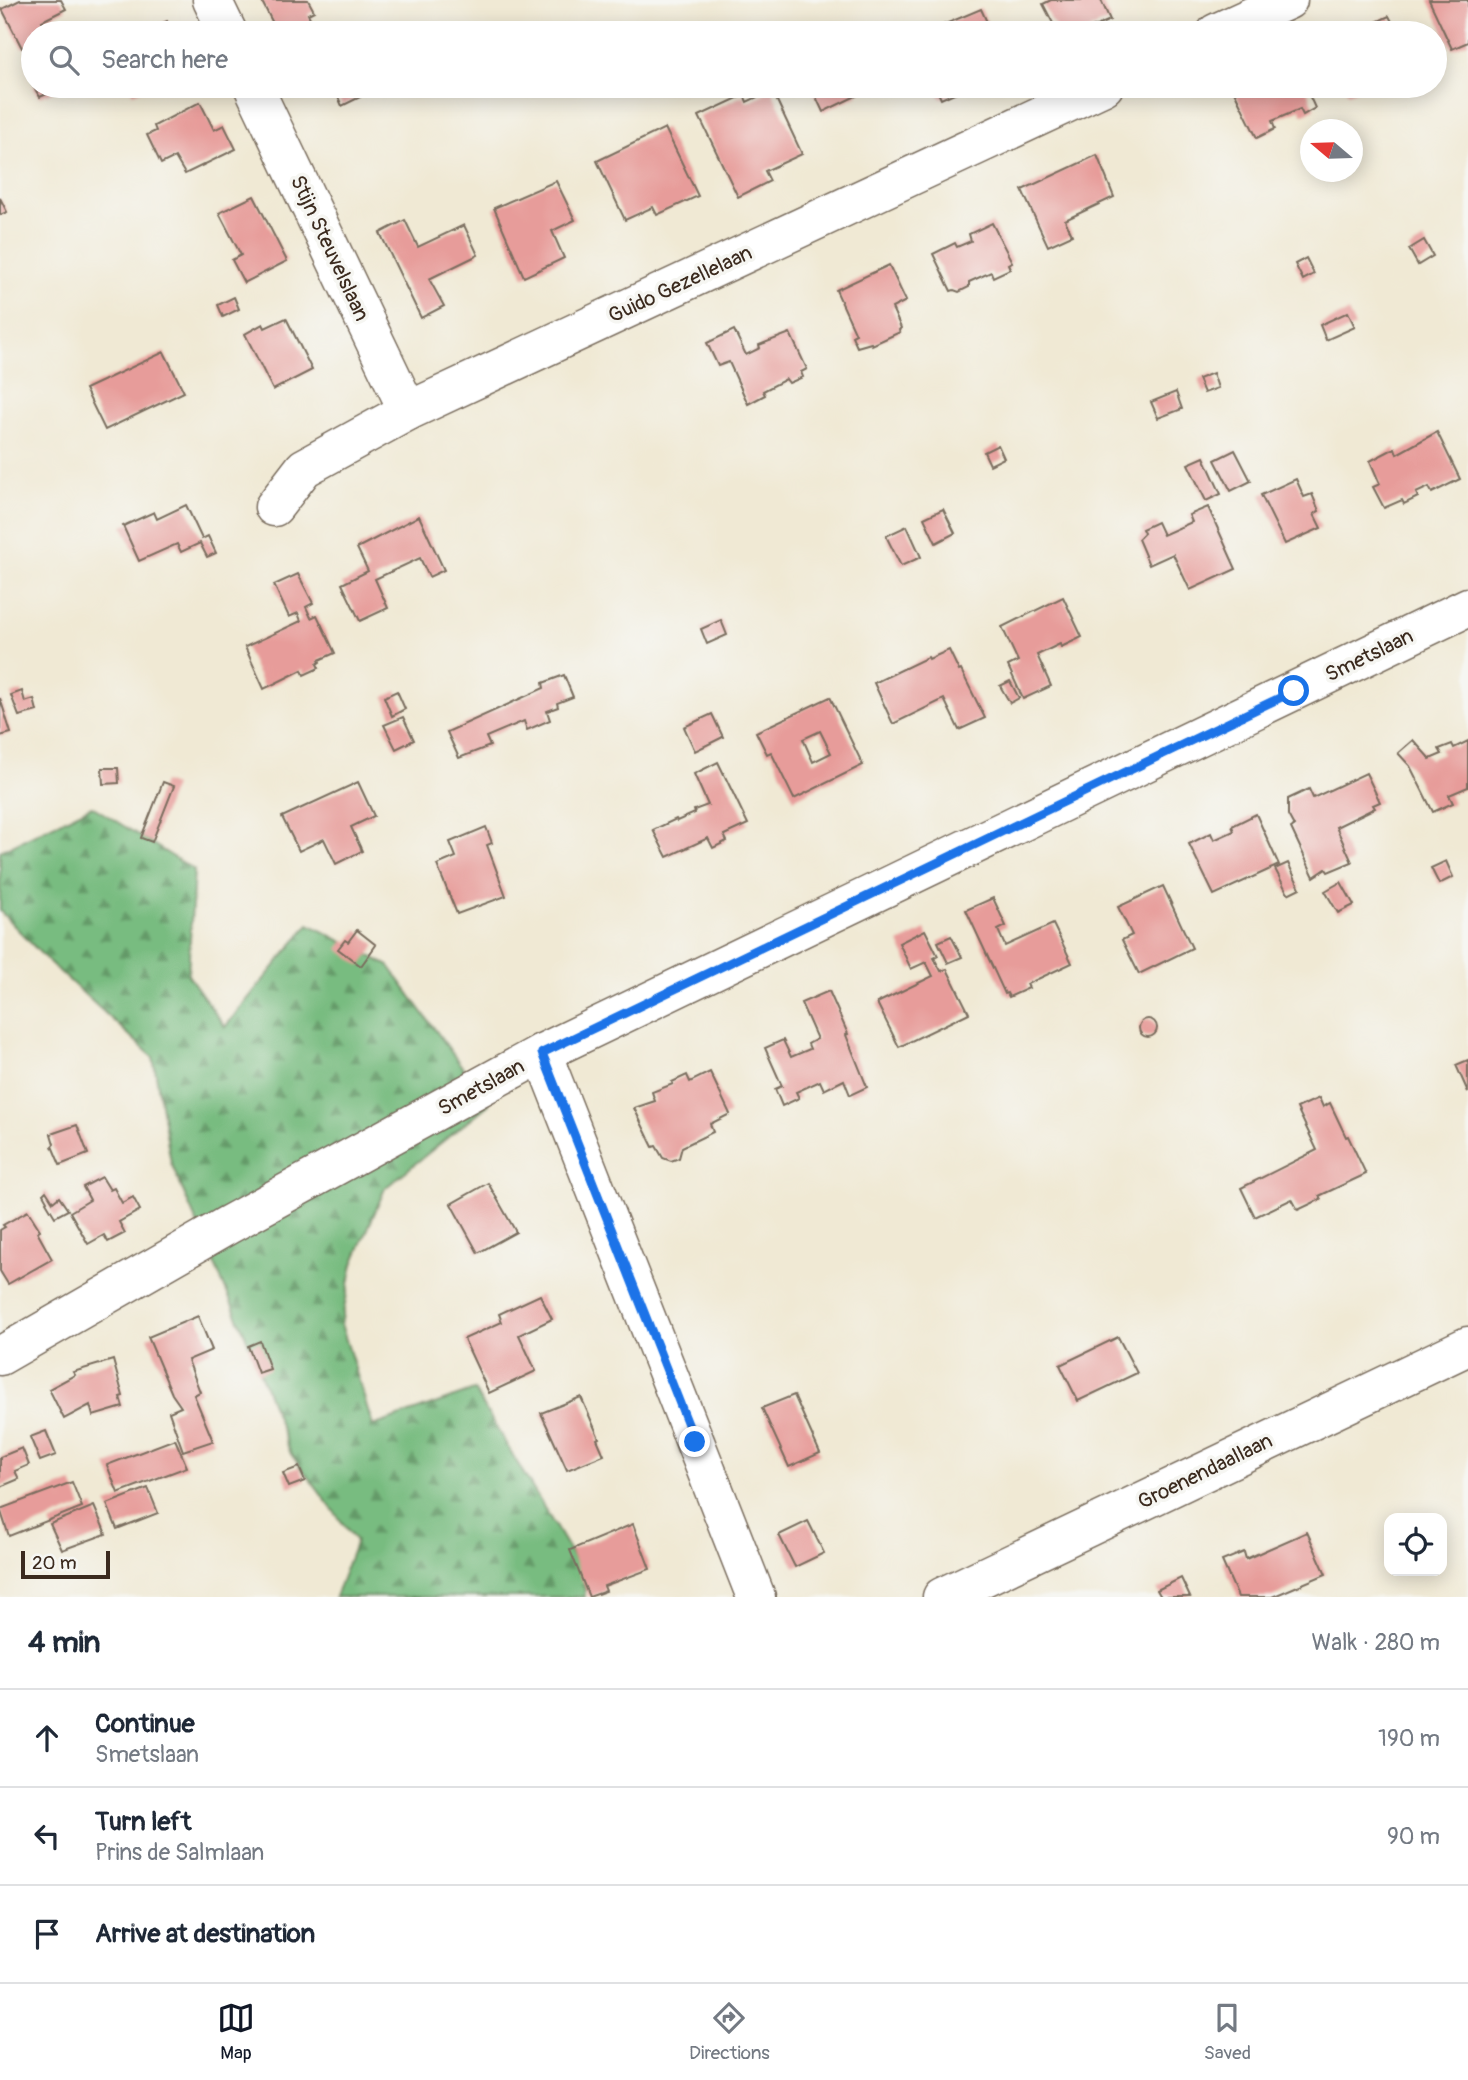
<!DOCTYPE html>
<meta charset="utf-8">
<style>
:root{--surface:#fff;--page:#f2f2f3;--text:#1f2937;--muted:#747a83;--line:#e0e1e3;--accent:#111827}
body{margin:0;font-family:Pangolin,sans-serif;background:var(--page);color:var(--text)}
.controls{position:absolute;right:21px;bottom:21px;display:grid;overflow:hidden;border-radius:14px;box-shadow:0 4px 18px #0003}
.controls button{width:63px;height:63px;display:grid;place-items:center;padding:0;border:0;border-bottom:2px solid var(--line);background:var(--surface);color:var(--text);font:35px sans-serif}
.compass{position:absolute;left:1300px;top:119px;width:63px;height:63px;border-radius:50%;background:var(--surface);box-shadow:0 4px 18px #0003;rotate:289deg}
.scale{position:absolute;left:21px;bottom:18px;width:89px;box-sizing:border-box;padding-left:7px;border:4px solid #3b2a1e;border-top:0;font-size:19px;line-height:24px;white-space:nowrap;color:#3b2a1e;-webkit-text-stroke:5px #f6f6f2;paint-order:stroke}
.stop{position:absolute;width:21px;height:21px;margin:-16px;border:5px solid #1a73e8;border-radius:50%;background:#fff}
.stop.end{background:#1a73e8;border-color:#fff;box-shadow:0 2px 7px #0008}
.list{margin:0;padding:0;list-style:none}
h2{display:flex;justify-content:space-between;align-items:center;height:91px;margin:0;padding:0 28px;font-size:30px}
h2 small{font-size:23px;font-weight:400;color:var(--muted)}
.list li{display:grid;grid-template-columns:46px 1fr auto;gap:21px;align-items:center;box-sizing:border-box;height:98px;padding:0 28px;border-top:2px solid var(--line)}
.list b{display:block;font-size:26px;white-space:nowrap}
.list p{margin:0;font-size:23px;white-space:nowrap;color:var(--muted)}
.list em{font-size:23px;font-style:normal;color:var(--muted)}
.icon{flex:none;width:38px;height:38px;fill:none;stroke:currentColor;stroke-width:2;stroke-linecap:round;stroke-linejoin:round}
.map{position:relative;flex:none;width:1468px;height:1597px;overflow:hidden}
.search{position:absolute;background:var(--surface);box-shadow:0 4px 18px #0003;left:21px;right:21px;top:21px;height:77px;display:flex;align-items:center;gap:18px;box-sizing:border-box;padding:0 24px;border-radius:38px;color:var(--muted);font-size:26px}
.sheet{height:385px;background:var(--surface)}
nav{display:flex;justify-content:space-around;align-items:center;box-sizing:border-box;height:98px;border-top:2px solid var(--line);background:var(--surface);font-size:19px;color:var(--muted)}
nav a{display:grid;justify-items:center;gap:4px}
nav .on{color:var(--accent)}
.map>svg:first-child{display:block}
</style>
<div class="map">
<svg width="1468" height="1597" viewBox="0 0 1468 1597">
<defs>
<pattern id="forest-firs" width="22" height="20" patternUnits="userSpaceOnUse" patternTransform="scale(1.75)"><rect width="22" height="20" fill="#78bc80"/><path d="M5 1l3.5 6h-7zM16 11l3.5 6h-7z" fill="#649968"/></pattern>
</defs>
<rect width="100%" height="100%" fill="#f6f6f2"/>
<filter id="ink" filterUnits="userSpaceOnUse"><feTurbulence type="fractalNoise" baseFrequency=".0143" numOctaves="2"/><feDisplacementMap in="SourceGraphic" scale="14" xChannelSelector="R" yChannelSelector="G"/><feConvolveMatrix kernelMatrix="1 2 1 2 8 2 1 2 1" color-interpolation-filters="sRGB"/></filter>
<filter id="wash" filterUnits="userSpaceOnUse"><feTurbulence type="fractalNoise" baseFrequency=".00686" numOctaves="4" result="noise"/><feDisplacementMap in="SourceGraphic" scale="28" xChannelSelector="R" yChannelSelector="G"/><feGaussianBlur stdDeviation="1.57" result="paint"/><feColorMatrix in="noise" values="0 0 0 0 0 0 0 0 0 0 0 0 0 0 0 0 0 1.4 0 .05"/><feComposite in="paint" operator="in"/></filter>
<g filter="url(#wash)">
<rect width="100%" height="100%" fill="#f0e9d4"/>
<path fill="url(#forest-firs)" stroke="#5a734f" stroke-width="2" d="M92,806l102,64 -6,105 37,52 84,-103 80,42 100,138 -104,84 -32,76 -12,60 32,102 101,-36 110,185 1,22h-250l21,-56 -65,-87 -46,-120 -74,-171 -18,-106 -105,-96 -48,-50v-60z"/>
<g id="blocks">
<g fill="#e79c9a" fill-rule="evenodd">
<path d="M20,0h41l5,9 -24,12 6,12h-15v10l-11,5 -20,-39z"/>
<path d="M261,0h47l6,11 -6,3 4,8 -22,11h-12z"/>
<path d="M1051,0h50l9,20 -29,13h-23l-15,-29z"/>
<path d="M1429,0h39v42l-16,7z"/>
<path d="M981,9l11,24h-60l-1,-3z"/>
<path d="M1389,16l9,17h-45z"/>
<path d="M167,21l6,12h-31z"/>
<path d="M33,86h32l-25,11z"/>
<path d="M129,86h28l-8,3 1,-3 -17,8z"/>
<path d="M339,86h16l5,11 -18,9 -8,-18z"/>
<path d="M811,86h57l-12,5 2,4 -35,17z"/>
<path d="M935,86h35l-29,13z"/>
<path d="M1235,86h70l10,22 -12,7 -3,-6 -28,12 3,8 -18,9 -25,-51z"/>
<path d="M1344,86h20l-16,7z"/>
<path d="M772,90l30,64 -37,17 5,10 -32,16 -39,-81 45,-21 3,7z"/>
<path d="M200,102l14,28 10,-5 12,24 -51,25 -10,-17 -14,7 -14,-29 9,-4 -2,-5z"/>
<path d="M665,128l33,68 -41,19 -4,-8 -28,13 -28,-59z"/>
<path d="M1097,155l17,42 -49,23 7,15 -24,11 -26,-56z"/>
<path d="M556,181l19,39 -23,11 12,27 -40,19 -30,-69z"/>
<path d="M254,196l33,65 -43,22 -12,-23 9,-5 -22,-42z"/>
<path d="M0,198l7,14 -7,3z"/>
<path d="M405,220l13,27 46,-22 14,30 -49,24 15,27 -23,12 -41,-85z"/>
<path d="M992,223l20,39 -4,2 2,5 -17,8 -2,-5 -22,10v5l-10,5 -5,-2 -3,1 -18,-37 22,-11 2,4 14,-6 -2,-7z"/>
<path d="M1424,240l9,16 -15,9 -9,-16z"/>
<path d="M1306,258l8,16 -11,6 -8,-16z"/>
<path d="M889,265l17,36 -14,7 9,20 -2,2 1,2 -28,13 -1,-2 -14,4 -5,-11 4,-2 -20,-44z"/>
<path d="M234,297l5,12 -16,8 -5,-12z"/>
<path d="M1348,312l7,15 -29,13 -6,-15z"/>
<path d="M286,318l26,52 -39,20 -28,-56 18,-10 2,4z"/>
<path d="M734,330l12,25 14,-7 -1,-3 31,-12 17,36 -6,3 2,5 -14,6 -3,-4 -23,12 2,4 -17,9 -19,-42 -11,4 -11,-23z"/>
<path d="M164,352l20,40 -79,38 -20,-41z"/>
<path d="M1213,373l5,15 -14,5 -6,-14z"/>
<path d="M1176,392l6,17 -24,9 -7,-16z"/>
<path d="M1437,432l23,47 -28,14 -3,-6 -13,6 2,4 -14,7 -2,-4 -18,8 -11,-21 7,-3 -10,-23 25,-13 2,6z"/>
<path d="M998,445l6,13 -14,7 -6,-13z"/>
<path d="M1235,450l16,31 -20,10 -16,-31z"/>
<path d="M1204,457l17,37 -15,7 -18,-37z"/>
<path d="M1296,479l8,18 8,-3 7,17 -5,3 7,14 -36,16 -24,-49z"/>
<path d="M186,505l16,34 6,-3 8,17 -9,4 -7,-14 -19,9 -4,-8 -38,17 -16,-35 31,-14 3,7z"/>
<path d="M1208,507l28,62 -46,21 -17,-36 -24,11 -11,-26 6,-6 -2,-4 15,-7 6,13 29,-13 -3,-7z"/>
<path d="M943,509l12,24 -19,10 -12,-25z"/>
<path d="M419,516l25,54 -15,7 -9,-19 -45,21 13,29 -28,13 -18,-37 26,-13 -11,-23z"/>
<path d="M907,526l14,31 -20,9 -15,-30z"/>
<path d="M298,574l15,29 -7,4 5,11 6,-3 18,38 -16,7 1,2 -3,2 2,4 -15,7 -2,-5 -38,19 -19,-42 56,-26 -3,-8 -9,4 -15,-32z"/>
<path d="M1063,597l19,40 -21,10 -1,-3 -23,11 14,31 -28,13 -15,-33 10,-5 -16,-34z"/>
<path d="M721,620l6,15 -20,9 -6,-15z"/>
<path d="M949,650l10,21 2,-1 24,48 -26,12 -15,-31 -51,25 -19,-41 54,-26 1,2z"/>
<path d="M564,675l9,22 -16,6 1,4 -11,4 3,9 -23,10 -3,-9 -38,16 4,9 -31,12 -12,-26 97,-44 -1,-5z"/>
<path d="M1010,681l9,17 -9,5 -10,-17z"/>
<path d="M22,691l3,11 9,-3 3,12 -18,5 -8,-21z"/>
<path d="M397,691l8,18 -13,7 -8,-19z"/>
<path d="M830,697l33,68 -69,34 -23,-47 -4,2 -11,-22zM820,731l11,22 -18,9 -10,-23z"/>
<path d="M0,698l11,35 -11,3z"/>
<path d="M712,714l11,23 -28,14 -11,-24z"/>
<path d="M403,717l11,23 -18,9 -12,-24z"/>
<path d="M1413,740l17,19 12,-5 -3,-5 13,-5 2,4 14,-7v46l-19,8 4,8 -20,9 -23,-46 -12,-13z"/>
<path d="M718,762l30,62 -24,11 3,6 -14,7 -5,-10 -41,19 -14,-27 23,-11 1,2 18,-8 -1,-3 14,-5 -14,-31z"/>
<path d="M102,768h16l1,15 -16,1z"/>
<path d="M1366,773l14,29 -7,3 2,3 -39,19 16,35 -24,10 -2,-3 -12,8 -23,-49 3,-2 -6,-11v-16l21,-10 4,9z"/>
<path d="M163,782l11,4 -22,56 -11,-4z"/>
<path d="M358,782l16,34 -23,11 11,24 -26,13 -12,-25 -25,12 -17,-34z"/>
<path d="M1256,814l23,51 -65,30 -25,-51 22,-11 3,7 20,-9 -2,-5z"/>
<path d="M486,827l6,16 -5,2 19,51 -49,18 -20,-49 19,-8 -6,-15z"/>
<path d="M1446,861l7,16 -14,7 -8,-16z"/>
<path d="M1288,863l12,25 -12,6 -13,-25z"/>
<path d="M1341,882l13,23 -16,8 -13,-22z"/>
<path d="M1163,886l29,62 -53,26 -17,-34 10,-5 -14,-28z"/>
<path d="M993,898l13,28 -8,4 7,16 48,-22 19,39 -45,21 2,4 -20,9 -2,-4 -2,1 -39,-84z"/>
<path d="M357,930l19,15 -15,21 -23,-17 7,-9 3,2z"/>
<path d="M925,930l13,26 -4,2 7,13 6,-2 22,44 -70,34 -22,-44 56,-27 -7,-14 -15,7 -12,-26z"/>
<path d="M951,936l11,21 -14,6 -10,-21z"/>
<path d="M829,991l19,43 -2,1 21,52 -17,8 -6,-15 -20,10 -4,-9 -24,11 3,6 -17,8 -7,-17 7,-3 -17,-38 18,-8 8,17 19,-8 -2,-5 9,-5 -16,-36z"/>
<circle cx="1148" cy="1028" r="9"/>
<path d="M1468,1060v32l-12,-27z"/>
<path d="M710,1072l20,42 -20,10 3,8 -31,15 -3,11 -8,3 -8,-3 -7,-12 -3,1 -19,-39 21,-7 -3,-9 21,-8 -1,-2 15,-7 3,7z"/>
<path d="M1319,1098l4,9 7,-4 16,34 2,-1 18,38 -47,22 2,3 -23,11 -6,-11 -37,18 -14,-29 76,-38 -20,-42z"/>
<path d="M77,1125l11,29 -28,11 -8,-19 2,-2 -3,-10z"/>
<path d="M102,1177l8,13 4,-2 8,15 11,-6 7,13 -21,12 6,11 -17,9 -4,-7 -16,9 -18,-32 20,-12 -7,-13z"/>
<path d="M488,1183l28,49 -38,21 -27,-49z"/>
<path d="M46,1191l7,11 6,-5 9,13 -13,7 -9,-15 1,-1 -4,-7z"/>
<path d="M28,1211l12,19 -3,2 15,27 -44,25 -8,-13v-41l5,-3 -2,-2z"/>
<path d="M540,1295l12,24 -33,16 17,36 -47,22 -25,-54 38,-17 -3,-8z"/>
<path d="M198,1316l14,34 -24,10 12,32 -6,3 19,46 -30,10 -14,-39 12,-5 -9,-13 -24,-57z"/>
<path d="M1118,1337l19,36 -59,28 -18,-36z"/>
<path d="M260,1341l10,28 -12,4 -10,-27z"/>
<path d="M113,1360l10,36 -3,1 3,10 -30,9 -3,-11 -26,14 -15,-30 26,-14 -2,-3z"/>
<path d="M794,1395l26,58 -31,14 -27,-59z"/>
<path d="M581,1397l18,41 -2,1 7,16 -37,15 -26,-57z"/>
<path d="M46,1431l10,24 -16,6 -10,-24z"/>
<path d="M175,1439l12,28 -69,26 -11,-28z"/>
<path d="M22,1448l7,17 -14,6 4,8 -19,8v-30z"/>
<path d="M299,1467l6,14 -16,6 -6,-14z"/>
<path d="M72,1482l10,25 -73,29 -9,-27z"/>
<path d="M148,1488l10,25 -41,16 -10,-25z"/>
<path d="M94,1506l12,28 -44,16 -12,-26z"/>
<path d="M808,1521l16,32 -29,14 -16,-32z"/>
<path d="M633,1524l17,45 -46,17 2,5 -17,6 -19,-47z"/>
<path d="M1307,1532l19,42 -54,23h-34l-16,-36 22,-9 2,7z"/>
<path d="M1181,1578l9,19h-29l-4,-7z"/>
</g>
</g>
</g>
<g filter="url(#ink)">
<use href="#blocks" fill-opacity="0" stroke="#7a6d5e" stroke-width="2"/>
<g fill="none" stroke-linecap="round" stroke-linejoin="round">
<g stroke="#7a6d5e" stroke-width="41">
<g id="minor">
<path d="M212,0l16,33"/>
<path d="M1216,33l72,-33"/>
<path d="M253,86l155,325"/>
<path d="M274,507l30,-39 104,-57 696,-325"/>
<path d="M542,1053l214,544"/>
<path d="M0,1356l228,-131 314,-172 926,-446"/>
<path d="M942,1597l526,-251"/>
</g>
</g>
<use href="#minor" stroke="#fff" stroke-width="38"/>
</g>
</g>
<g fill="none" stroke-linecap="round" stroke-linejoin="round" filter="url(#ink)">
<path stroke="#1a73e8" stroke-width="9" d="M695,1442l-153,-389 752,-362"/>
</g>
<g text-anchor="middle" stroke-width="7" stroke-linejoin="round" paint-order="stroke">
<g font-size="21" fill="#3b2a1e" stroke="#f6f6f2">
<text transform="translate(330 248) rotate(65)" y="7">Stijn Steuvelslaan</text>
<text transform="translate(680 284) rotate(-25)" y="7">Guido Gezellelaan</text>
<text transform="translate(1369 655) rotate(-26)" y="7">Smetslaan</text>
<text transform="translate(481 1087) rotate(-29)" y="7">Smetslaan</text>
<text transform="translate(1205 1471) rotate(-26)" y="7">Groenendaallaan</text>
</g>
</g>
</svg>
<div class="controls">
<button><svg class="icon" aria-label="locate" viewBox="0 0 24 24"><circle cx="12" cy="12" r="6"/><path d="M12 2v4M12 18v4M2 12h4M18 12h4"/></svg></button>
</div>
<svg class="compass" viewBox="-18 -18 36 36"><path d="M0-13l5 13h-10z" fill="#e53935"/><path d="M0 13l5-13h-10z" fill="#747a83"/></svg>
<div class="scale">20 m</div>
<div class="stop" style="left:1294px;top:691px"></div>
<div class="stop end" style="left:695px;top:1442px"></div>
<div class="search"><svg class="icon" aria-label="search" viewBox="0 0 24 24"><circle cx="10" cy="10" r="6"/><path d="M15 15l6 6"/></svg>Search here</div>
</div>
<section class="sheet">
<h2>4 min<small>Walk · 280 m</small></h2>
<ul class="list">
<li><svg class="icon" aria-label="ahead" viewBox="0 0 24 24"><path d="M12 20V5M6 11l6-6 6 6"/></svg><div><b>Continue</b><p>Smetslaan</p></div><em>190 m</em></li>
<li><svg class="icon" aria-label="left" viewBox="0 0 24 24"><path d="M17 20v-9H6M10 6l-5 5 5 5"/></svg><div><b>Turn left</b><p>Prins de Salmlaan</p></div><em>90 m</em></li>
<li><svg class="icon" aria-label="arrive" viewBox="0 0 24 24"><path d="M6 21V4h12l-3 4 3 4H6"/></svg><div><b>Arrive at destination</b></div></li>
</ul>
</section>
<nav>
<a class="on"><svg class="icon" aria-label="map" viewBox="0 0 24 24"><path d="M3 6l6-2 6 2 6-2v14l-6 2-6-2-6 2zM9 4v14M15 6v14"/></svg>Map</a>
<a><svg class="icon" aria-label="directions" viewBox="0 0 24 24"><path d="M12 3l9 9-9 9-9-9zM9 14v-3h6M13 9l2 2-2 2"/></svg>Directions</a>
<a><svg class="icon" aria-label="saved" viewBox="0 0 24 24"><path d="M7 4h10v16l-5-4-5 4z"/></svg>Saved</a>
</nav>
